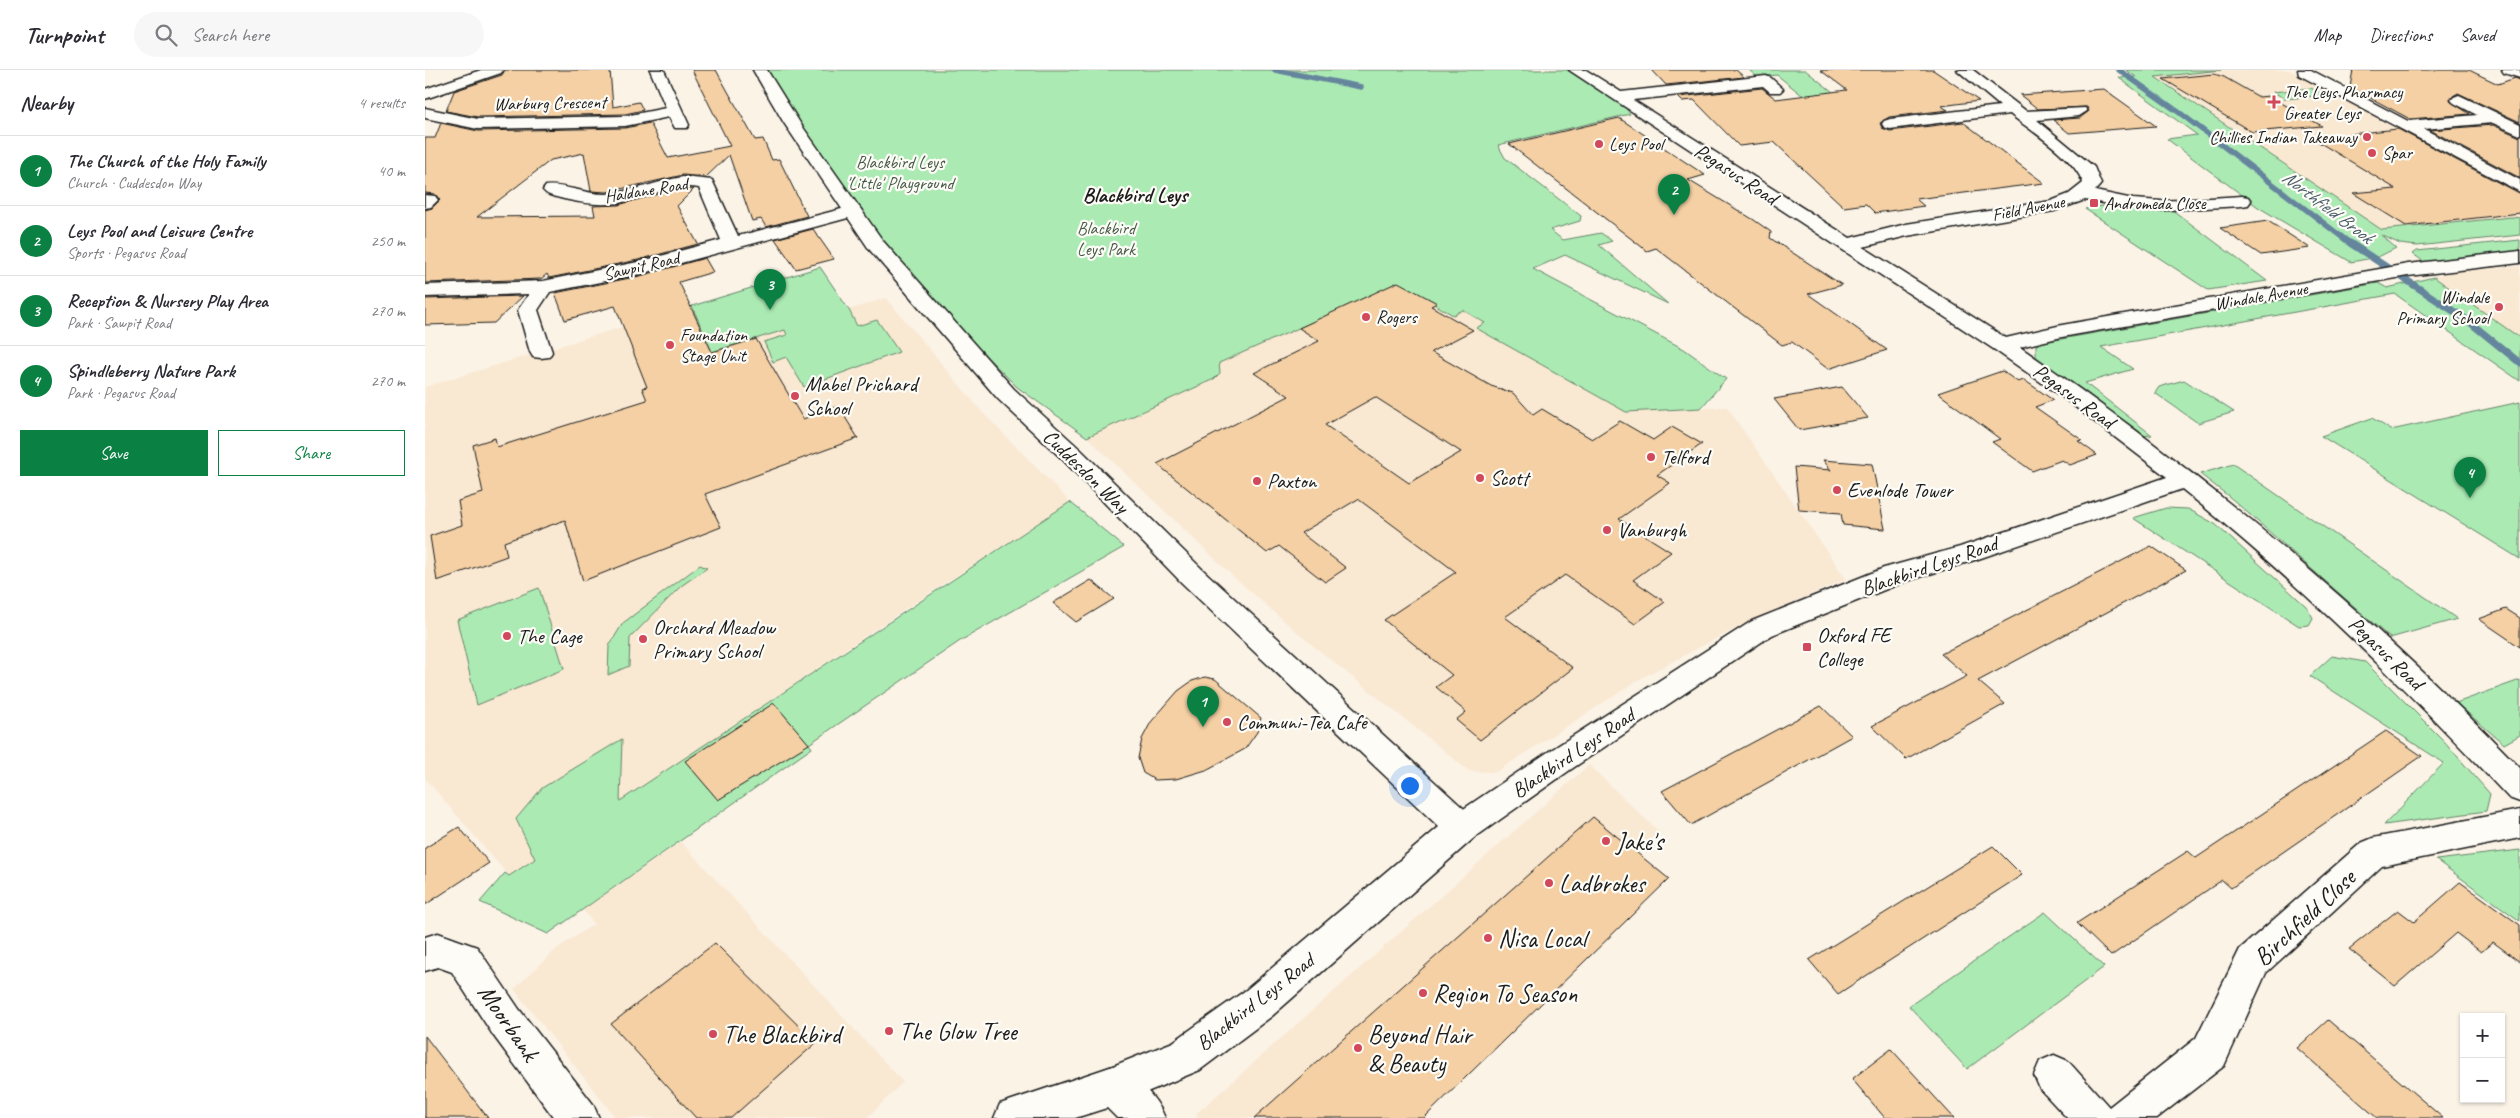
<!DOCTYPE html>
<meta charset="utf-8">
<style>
:root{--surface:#fff;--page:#f7f7f7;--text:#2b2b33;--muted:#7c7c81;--line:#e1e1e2;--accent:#0b8043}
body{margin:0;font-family:Caveat,sans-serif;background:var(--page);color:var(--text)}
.controls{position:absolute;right:15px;bottom:15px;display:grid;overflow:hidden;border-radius:0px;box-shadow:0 1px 4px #0004}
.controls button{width:45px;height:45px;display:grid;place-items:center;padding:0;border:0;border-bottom:1px solid var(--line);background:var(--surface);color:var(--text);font:25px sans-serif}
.you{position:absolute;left:984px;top:715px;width:18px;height:18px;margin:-12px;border:4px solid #fff;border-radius:50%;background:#1a73e8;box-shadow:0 0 0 8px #1a73e833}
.badge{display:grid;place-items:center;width:32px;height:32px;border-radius:50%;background:var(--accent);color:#fff;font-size:16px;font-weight:700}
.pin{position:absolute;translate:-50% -41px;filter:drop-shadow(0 1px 2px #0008)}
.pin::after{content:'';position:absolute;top:26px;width:18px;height:15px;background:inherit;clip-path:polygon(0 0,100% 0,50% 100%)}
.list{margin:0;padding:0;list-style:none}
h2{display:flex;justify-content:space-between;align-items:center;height:65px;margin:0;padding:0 20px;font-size:21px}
h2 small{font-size:16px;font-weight:400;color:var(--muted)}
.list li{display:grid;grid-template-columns:32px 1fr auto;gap:15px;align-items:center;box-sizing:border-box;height:70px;padding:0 20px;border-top:1px solid var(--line)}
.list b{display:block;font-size:19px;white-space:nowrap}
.list p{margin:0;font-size:16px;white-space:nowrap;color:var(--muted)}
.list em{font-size:16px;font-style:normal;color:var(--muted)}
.actions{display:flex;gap:10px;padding:15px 20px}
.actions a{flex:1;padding:11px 0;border:1px solid var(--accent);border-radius:0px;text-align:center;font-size:18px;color:var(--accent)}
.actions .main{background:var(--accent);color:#fff}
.icon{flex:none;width:28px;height:28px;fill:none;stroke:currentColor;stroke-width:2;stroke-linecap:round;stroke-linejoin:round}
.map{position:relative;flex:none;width:2095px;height:1048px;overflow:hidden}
header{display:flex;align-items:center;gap:30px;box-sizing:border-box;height:70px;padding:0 25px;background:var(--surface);border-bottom:1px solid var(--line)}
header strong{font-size:24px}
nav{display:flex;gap:28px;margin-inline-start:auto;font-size:18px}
.search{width:350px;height:45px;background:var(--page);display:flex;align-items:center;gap:12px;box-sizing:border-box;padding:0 18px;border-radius:28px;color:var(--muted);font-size:19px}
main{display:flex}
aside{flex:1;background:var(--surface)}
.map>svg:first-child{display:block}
</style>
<header>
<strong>Turnpoint</strong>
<div class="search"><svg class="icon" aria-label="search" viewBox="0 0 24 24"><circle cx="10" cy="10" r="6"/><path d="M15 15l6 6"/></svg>Search here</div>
<nav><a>Map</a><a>Directions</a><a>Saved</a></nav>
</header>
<main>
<aside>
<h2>Nearby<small>4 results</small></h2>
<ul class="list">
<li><span class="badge">1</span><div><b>The Church of the Holy Family</b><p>Church · Cuddesdon Way</p></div><em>40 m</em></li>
<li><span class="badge">2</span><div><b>Leys Pool and Leisure Centre</b><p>Sports · Pegasus Road</p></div><em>250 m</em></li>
<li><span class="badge">3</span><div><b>Reception &amp; Nursery Play Area</b><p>Park · Sawpit Road</p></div><em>270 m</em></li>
<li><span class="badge">4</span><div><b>Spindleberry Nature Park</b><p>Park · Pegasus Road</p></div><em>270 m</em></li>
</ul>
<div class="actions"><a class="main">Save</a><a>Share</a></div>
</aside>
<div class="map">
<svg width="2095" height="1048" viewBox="0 0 2095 1048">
<rect width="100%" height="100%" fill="#fbf3e6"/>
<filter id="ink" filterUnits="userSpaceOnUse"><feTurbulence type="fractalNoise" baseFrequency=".02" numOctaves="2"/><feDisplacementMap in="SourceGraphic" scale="10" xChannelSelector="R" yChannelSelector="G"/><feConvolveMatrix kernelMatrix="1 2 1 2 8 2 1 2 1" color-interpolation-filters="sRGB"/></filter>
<g filter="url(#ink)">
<g fill="#f9e8d2">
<path d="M1796,0h69l58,29 30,20 135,73 7,18v8l-138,12 -227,-154z"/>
<path d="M2095,196v72l-86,-61 18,-5z"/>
<path d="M395,197l29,43 37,-12 97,115 87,89 -154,100 -407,274 -84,-98v-391z"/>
<path d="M974,214l54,31 10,-5 22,13 -8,5 149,84 101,-5 119,172 -102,45 -101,53 -147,95 -27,-1 -165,-133 -70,-61 -147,-140 127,-58 7,-10 -3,-6z"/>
<path d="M1164,695l70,67 -322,286h-138l-3,-4z"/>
<path d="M256,772l222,240 -36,36h-251l-102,-129 44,-41 36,-24 -11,-14z"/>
</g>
<g fill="#abebb3" stroke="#648468">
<path d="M335,0h816l42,27 12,17 -132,31 7,13 76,58 -1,5 -30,9 13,10 38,-7 11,8 -13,4 69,59 -103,-49 -32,14 151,80 42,30 -25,29 -75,4 -150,-84 9,-5 -22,-13 -10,5 -54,-31 -180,79 1,10 -6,6 -127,58 -70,-50 -141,-142z"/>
<path d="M1324,0h56l80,63 -31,4 -77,-62 -20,2z"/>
<path d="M1701,0h95l-66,7 227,153 129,-13 9,1v17l-103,11 -17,-2 -19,-9 15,13 -18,9 -27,5 -93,-55 -91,-68 30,-4 -78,-57 17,-1z"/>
<path d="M1886,18l13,7 -38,4 -13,-7z"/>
<path d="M1676,136l70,3 96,72 -59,9 -123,-81z"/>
<path d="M2095,170v13l-93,11 -14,-10 4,-3z"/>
<path d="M395,197l29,43 8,16 20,-6 22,32 -95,35 -18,-30 -13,5 -9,-20 23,-7 -2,-5 -73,22 -20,-46z"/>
<path d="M2009,207l86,61v43l-125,-87 -294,53 32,22 -48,14 67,52 -10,1 -106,-77v-14l8,-3 334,-59 9,5z"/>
<path d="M1759,310l50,32 -36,11 -43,-30 4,-6z"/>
<path d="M2095,332v157l-199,-123 51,-18 19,12z"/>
<path d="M1808,394l224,155 -67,19 -158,-139 -32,-25z"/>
<path d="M645,432l54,45 -164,94 -151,103 3,4 -264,186 -68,-32 25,-29 4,3 26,-17 -19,-40 26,-31 80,-49 -2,62z"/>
<path d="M1741,438l22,1 27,15 92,83 6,11 -4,7 -10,1 -166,-108z"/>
<path d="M275,495l7,3 -26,18 -51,52 -1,28 -21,9 1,-29 14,-23z"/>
<path d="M114,518l25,81 -87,36 -20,-85z"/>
<path d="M1907,586l33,6 79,79 46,53 -4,17 -102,14 60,-62 -134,-87z"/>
<path d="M2095,610v55l-16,9 -48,-41z"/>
<path d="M2095,780v71l-84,-61z"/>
<path d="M1620,842l59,55 -137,102 -58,-63z"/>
</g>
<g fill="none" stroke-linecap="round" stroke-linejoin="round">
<g stroke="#65859d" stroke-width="5.5">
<path d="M850,0l86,17"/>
<path d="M1694,0l61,43 171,131"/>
</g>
<path stroke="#65859d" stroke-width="7" d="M1925,173l117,77 53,43"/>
</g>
<g fill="#f4d0a4" stroke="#1c1c1c" fill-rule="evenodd">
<path d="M80,0h105l3,37 26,-5 4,8 -18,4 -147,3 -32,-6 8,-20 48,-16z"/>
<path d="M267,0h24l39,70 8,-1 9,21 7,-1 28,57 -41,11 -5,-8 -9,2 -23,-66 -23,22 -23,-2 -76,17 -16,-1 -7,-38 -33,7 -74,57 118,-1 -2,-10 25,-1 51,-14 25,-2 -17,17 21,38 -60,16 -89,18 -2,-4 -6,5 -116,4v-73l7,-2 8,-8 -5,-6 -10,-1v-55h10l6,-15 37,8 147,-3 25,-5 18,35 62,-12z"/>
<path d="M1227,0h84l8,7 -78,8z"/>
<path d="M1395,0h113l46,31 -38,5 7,4 -59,7 -9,6 2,5 8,3 73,-9 81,61 -128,16 8,7 -49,7 -9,-9 -22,3 -70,-65 -35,4 -45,-46 -12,1 -4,-4 84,-9 14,11 71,-9z"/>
<path d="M1928,0h116l29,14 17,-6 5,2v42l-62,-29 -5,3 -3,5 20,13 -60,5 -60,-32z"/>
<path d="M1789,4l10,3 35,20 10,-1 53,30 -70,6 -89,-53z"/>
<path d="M1679,19l52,37 -87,7 -16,-13 27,-2 9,-7 -2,-4 -49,2 -18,-14z"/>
<path d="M1194,48l86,57 -17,5 66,40 17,12 -1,6 72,47 -34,9 79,56 -59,19 -36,-27 -10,3 -126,-97 -9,3 -138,-107z"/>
<path d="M2068,55l27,12v41l-90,-48z"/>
<path d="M1973,59l122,65v19l-114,13 -53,-33 43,-4 -84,-51z"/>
<path d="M1843,151l42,27 -49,7 -41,-27z"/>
<path d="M388,159l21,30 -38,10 -21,-30z"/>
<path d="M280,188l8,14 -34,10 33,70 44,-13 47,80 35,-13 20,32 -153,56 16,33 -138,54 -18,-61 -61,22 3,14 -70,25 -7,-45 32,-11 -4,-24 25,-8 -10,-48 22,-7 2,9 150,-47 -5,-12 5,-1 -32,-81 -50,14 -10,-27 85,-17z"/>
<path d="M973,212l39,21 -6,3 42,24 -42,22 60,34 22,7 20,22 9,-6 50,30 28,-18 33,19 19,-13 30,17 -45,31 13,8 -51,36 52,33 -38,28 32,22 -30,22 -70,-49 -60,42 68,51 -93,72 -24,-20 10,-8 -30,-25 16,-12 -68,-55 72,-48 -98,-73 -57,34 45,35 -21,14 -46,-36 -12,7 -110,-89 132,-68 -35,-23 65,-32 -20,-13zM950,327l86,55 -52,31 -84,-58z"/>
<path d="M98,226l-29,27 -69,2v-26z"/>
<path d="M1577,301l16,11 6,-2 29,20 -18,7 47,33 -4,1 19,14 -27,10 -8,-5 -30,11 -40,-29 8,-3 -62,-46z"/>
<path d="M1417,317l26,31 -69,12 -25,-31z"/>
<path d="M1398,390l49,4 13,65 -42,-4 -2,-12 -42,-3 -5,-43 37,3z"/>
<path d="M1726,476l35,24 -208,111 27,23 -99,55 -34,-33 95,-50 -26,-22z"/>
<path d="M666,510l23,19 -38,23 -23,-19z"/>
<path d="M2081,539l14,9v29l-41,-28z"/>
<path d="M780,607l10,2 46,39 -4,14 -12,17 -39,21 -30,9 -21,1 -12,-7 -5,-15 4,-19 9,-17 27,-31 14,-10z"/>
<path d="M349,633l35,41 -91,56 -33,-39z"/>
<path d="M1396,636l31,30 -161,89 -29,-34z"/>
<path d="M1961,661l36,25 -191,132 -9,-8 -111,76 -34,-33 111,-72 8,7z"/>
<path d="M1168,747l76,62 -245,239h-170z"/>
<path d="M34,757l30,36 -64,42v-57z"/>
<path d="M1568,776l29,29 -184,119 -29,-34z"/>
<path d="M2035,812l60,43v37l-27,-20 -12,10 -25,-19 -61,53 -46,-37 49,-39 16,12z"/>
<path d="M290,873l101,100 -85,75h-35l-85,-94z"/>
<path d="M1903,950l115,98h-66l-80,-70z"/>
<path d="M0,966l63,82h-63z"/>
<path d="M1466,979l63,69h-69l-33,-39z"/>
</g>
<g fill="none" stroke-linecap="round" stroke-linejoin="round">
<g stroke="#1c1c1c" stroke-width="3">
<g id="minor">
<path d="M56,0h22l-2,3 -76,26v-10z"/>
<path d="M225,0h14l25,55 -2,3h-12l-6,-11 -44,9 -147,3 -53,-11v-10l53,11 147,-3 41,-8z"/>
<path d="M1144,0h17l35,22 145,-16 5,2 12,11 -3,3h-10l-7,-6 -130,14 217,138 56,-14 145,-23 18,-7 14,-11c-8,-25 -52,-52 -73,-69l-120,15 -6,-2 -2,-3 2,-3 6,-2 110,-13 -43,-36h16l53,41 59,-3 2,3 -8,5 -42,4 57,47 7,17 -6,7 38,8 28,2 81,-5 6,1 3,4 -3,4 -6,1 -93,5 -64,-11 -31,11 -147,25 -44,11 143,91 56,-13 346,-61 112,-13v12l-112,13 -346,61 -42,10c181,125 347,263 500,421v34l-11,-4c-103,-110 -210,-215 -327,-309l-204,70 -74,23 -132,53 -202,135 -96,68 -12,4 -12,-4 -5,-10 5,-10 98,-66 204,-131 132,-53 76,-21 207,-70 -102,-78 -70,-49z"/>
<path d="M1873,0h13l97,51 69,-6 -23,-12 -3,-3 3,-3 5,-2 61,29v11l-27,-12 -69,6 96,51v12l-221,-117z"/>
<path d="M2077,0h18v8l-16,-5z"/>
<path d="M258,107l29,3 26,56 115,-30 6,1 3,4 -3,4 -219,59 -90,18 -12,18 14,42 -3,5 -8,1 -8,-1 -3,-5 -12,-42 11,-16 -104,3v-12l118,-4 95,-19 83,-22 -22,-52c-27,-5 -55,11 -81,15 -18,3 -36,0 -54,-4 -7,-2 -17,-3 -21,-9l3,-4c14,-3 42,9 61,8 26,-2 51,-13 76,-17z"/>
<path d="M0,125l10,1 3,4 -7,7 -6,1z"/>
<path d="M2095,740v28l-138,28 -116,107 -42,93 -67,52h-90l-27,-29 -6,-14 6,-14 14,-6 14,6 41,46 87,-69 44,-89 121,-106 12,-5z"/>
<path d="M13,863l39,14 42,62 74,95 6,14h-45l-61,-83 -41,-63 -14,-5 -13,4v-34z"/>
<path d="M688,996c22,9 43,30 52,52h-48l-18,-18 -6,-14 6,-14z"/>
</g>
</g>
<g stroke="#1c1c1c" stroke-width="3">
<path id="tertiary" d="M328,0h14l33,53 83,118 131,148 67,61 121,119 272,249 5,10 -5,10 -202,178 -72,54 -87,36 -38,12h-81l6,-14 113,-38 60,-24 73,-52 193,-163 -257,-244 -119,-123 -65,-61 -129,-150 -85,-126z"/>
</g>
<use href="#minor" fill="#fdfcf7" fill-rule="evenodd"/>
<use href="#tertiary" fill="#fdfcf7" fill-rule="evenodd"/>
</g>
</g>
<g fill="#d1495b" stroke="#fdfcf7" stroke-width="2">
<path d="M1846.5 24.5h5v5h5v5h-5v5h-5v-5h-5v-5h5z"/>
<circle cx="1942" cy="67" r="5"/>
<circle cx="1174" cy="74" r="5"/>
<circle cx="1947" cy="83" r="5"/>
<rect x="1664" y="128" width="10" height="10" rx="2.5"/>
<circle cx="2074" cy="237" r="5"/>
<circle cx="941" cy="247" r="5"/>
<circle cx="245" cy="275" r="5"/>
<circle cx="370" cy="326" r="5"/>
<circle cx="1226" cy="387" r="5"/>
<circle cx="1055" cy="408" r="5"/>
<circle cx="832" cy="411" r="5"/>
<circle cx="1412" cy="420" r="5"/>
<circle cx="1182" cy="460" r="5"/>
<circle cx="82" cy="566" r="5"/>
<circle cx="218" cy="569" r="5"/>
<rect x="1377" y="572" width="10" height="10" rx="2.5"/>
<circle cx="802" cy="652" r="5"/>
<circle cx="1181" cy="771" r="5"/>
<circle cx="1124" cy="813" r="5"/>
<circle cx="1063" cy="868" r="5"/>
<circle cx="998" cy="923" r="5"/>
<circle cx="464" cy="961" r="5"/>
<circle cx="288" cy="964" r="5"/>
<circle cx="933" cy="978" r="5"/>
</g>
<g text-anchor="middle" stroke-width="4.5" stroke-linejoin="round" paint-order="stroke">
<g font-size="18" fill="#1c1c1c" stroke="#fdfcf7" text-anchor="start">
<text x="1859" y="28">The Leys Pharmacy<tspan x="1859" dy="21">Greater Leys</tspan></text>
<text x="1932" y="73" text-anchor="end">Chillies Indian Takeaway</text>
<text x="1184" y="80">Leys Pool</text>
<text x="1957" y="89">Spar</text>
<text x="1679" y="139">Andromeda Close</text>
<text x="2064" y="233" text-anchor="end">Windale<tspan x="2064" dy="21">Primary School</tspan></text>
<text x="951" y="253">Rogers</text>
<text x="255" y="271">Foundation<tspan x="255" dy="21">Stage Unit</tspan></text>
</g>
<g font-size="18" fill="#1c1c1c" stroke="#fdfcf7">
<text transform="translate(125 33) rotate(-1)" y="6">Warburg Crescent</text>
<text transform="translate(221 120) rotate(-9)" y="6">Haldane Road</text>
<text transform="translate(1603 138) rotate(-11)" y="6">Field Avenue</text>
<text transform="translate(216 196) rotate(-13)" y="6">Sawpit Road</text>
<text transform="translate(1836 226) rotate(-10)" y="6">Windale Avenue</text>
</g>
<g font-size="18" fill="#475a49" stroke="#fdfcf7">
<text x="475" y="98">Blackbird Leys<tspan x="475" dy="21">'Little' Playground</tspan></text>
<text x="681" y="164">Blackbird<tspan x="681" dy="21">Leys Park</tspan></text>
</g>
<g font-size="19" font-style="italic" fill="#465967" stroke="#fdfcf7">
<text transform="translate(1903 136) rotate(37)" y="7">Northfield Brook</text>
</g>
<g font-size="21" fill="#1c1c1c" stroke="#fdfcf7">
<text transform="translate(1311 104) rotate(33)" y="7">Pegasus Road</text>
<text transform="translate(1649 326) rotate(36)" y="7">Pegasus Road</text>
<text transform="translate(661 401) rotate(44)" y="7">Cuddesdon Way</text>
<text transform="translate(1504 496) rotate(-19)" y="7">Blackbird Leys Road</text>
<text transform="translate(1961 583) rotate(44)" y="7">Pegasus Road</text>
<text transform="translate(1148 683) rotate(-34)" y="7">Blackbird Leys Road</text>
<text transform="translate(830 932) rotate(-38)" y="7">Blackbird Leys Road</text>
</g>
<g font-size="21" font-weight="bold" fill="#1c1c1c" stroke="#fdfcf7">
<text x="710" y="132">Blackbird Leys</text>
</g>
<g font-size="21" fill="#1c1c1c" stroke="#fdfcf7" text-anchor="start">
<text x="380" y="321">Mabel Prichard<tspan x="380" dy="24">School</tspan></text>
<text x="1236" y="394">Telford</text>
<text x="1065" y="415">Scott</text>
<text x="842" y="418">Paxton</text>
<text x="1422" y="427">Evenlode Tower</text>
<text x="1192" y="467">Vanburgh</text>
<text x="228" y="564">Orchard Meadow<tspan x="228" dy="24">Primary School</tspan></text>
<text x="1392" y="572">Oxford FE<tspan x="1392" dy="24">College</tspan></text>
<text x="92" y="573">The Cage</text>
<text x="812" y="659">Communi-Tea Cafe</text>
</g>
<g font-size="25" fill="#1c1c1c" stroke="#fdfcf7" text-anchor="start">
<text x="1191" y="780">Jake's</text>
<text x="1134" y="822">Ladbrokes</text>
<text x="1073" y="877">Nisa Local</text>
<text x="1008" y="932">Region To Season</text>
<text x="474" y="970">The Glow Tree</text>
<text x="298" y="973">The Blackbird</text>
<text x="943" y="973">Beyond Hair<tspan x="943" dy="29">&amp; Beauty</tspan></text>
</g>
<g font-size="25" fill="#1c1c1c" stroke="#fdfcf7">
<text transform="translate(1879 847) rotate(-43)" y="9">Birchfield Close</text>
<text transform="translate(84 952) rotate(55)" y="9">Moorbank</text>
</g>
</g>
</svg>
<div class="controls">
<button>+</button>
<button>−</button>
</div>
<div class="you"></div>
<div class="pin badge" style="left:778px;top:657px">1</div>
<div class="pin badge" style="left:1249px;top:145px">2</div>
<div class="pin badge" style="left:345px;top:240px">3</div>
<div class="pin badge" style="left:2045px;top:428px">4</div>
</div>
</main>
